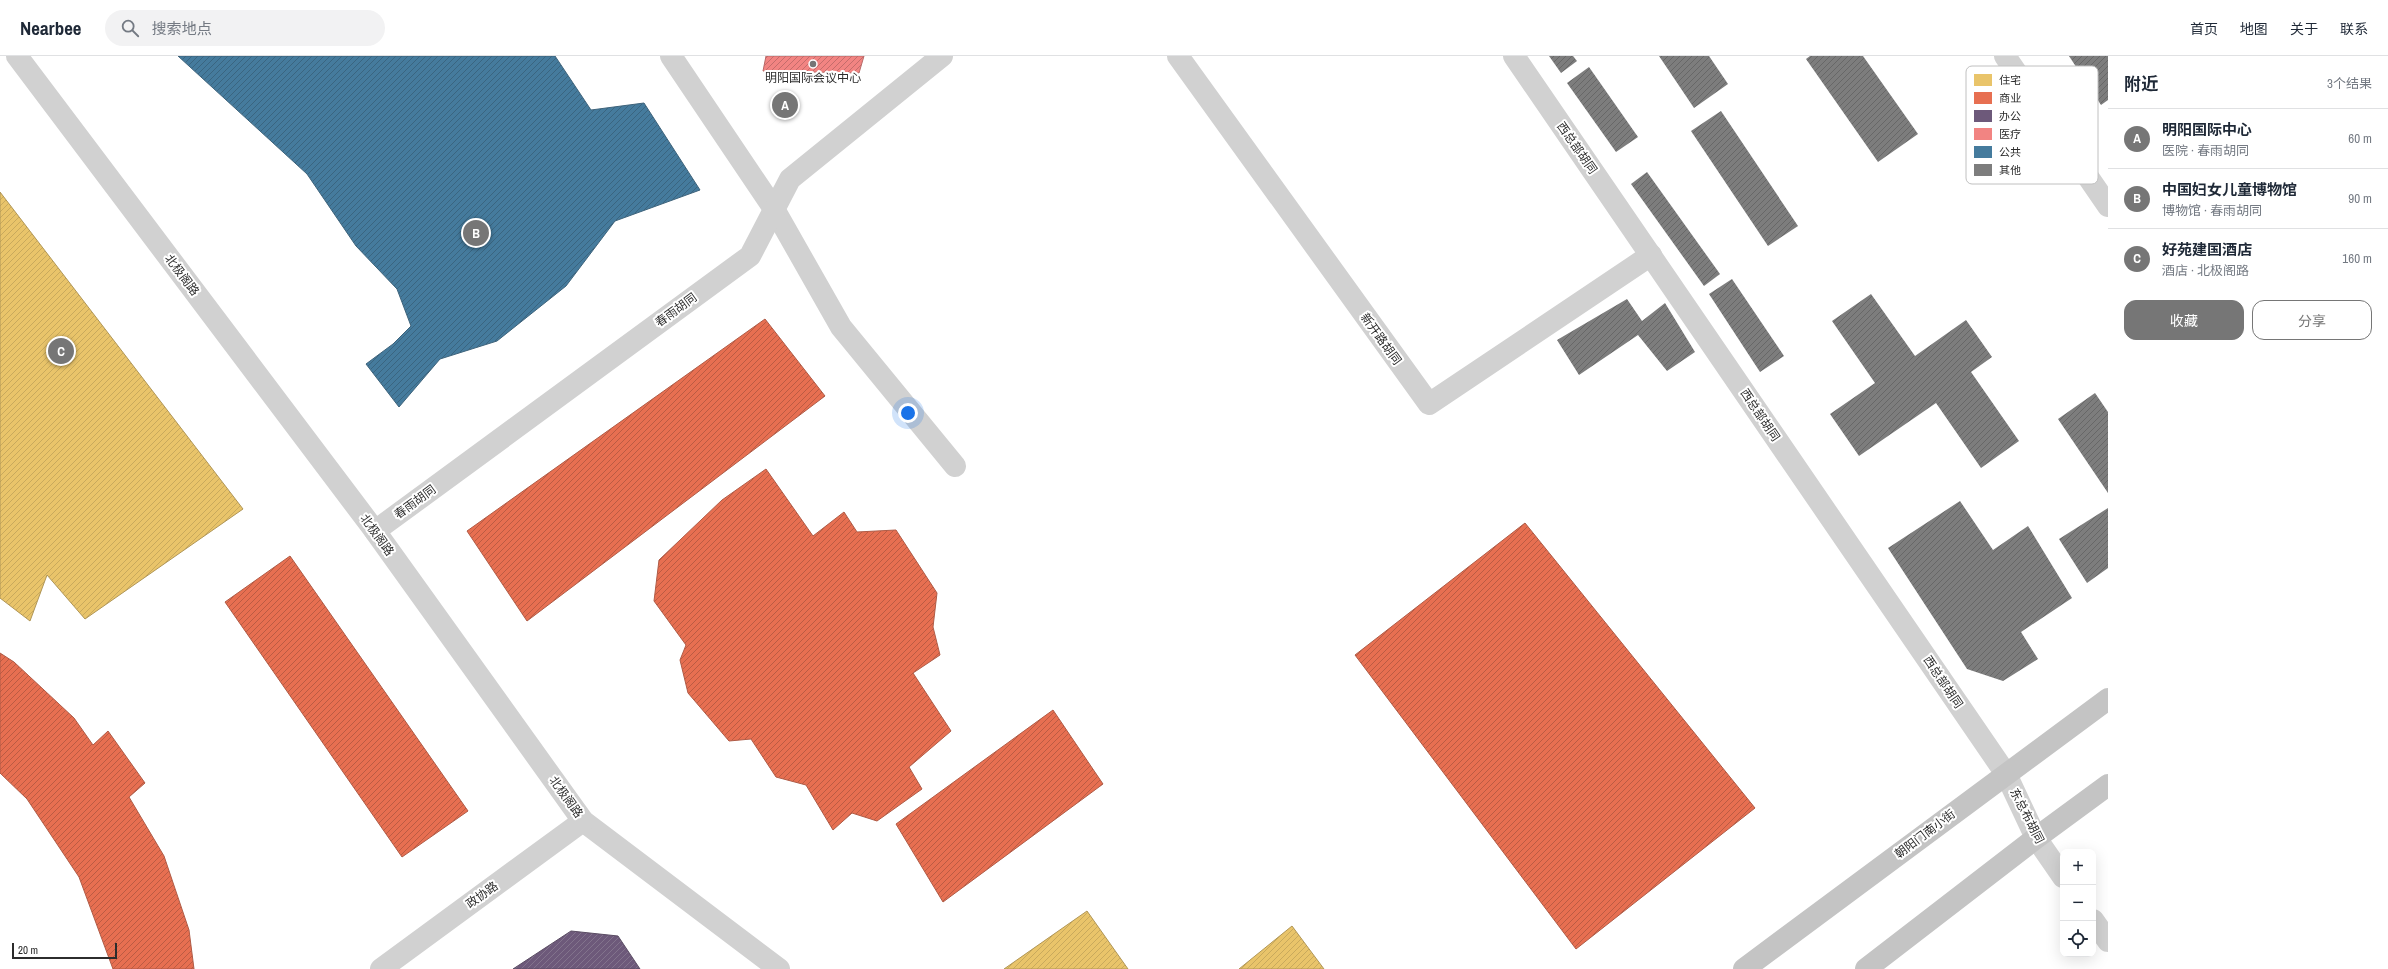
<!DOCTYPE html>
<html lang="zh">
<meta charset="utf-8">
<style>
:root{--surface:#fff;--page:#f2f2f3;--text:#1f2937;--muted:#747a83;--line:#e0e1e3;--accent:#767676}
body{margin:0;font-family:"Archivo Narrow","Noto Sans SC",sans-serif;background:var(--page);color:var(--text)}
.controls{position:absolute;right:12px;bottom:12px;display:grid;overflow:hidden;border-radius:8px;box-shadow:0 4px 16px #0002}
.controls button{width:36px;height:36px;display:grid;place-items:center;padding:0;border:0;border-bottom:1px solid var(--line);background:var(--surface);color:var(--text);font:20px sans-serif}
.scale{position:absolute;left:12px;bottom:10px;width:105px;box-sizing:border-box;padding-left:4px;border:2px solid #2c2c2c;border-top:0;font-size:11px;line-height:14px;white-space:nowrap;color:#2c2c2c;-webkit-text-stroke:3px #fff;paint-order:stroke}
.you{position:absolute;left:908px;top:357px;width:14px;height:14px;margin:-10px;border:3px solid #fff;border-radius:50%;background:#1a73e8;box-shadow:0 0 0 6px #1a73e833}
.badge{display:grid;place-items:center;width:26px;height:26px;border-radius:50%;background:var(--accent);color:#fff;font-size:13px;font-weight:700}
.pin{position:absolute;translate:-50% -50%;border:2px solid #fff;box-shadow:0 1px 4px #0006}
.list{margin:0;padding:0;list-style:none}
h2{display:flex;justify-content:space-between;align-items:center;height:52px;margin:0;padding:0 16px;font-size:17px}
h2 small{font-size:13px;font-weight:400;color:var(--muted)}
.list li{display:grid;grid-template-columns:26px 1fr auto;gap:12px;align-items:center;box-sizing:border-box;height:60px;padding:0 16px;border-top:1px solid var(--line)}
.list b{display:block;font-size:15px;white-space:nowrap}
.list p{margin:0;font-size:13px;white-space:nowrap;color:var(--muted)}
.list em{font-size:13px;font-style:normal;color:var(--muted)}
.actions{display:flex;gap:8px;padding:12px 16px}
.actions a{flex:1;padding:9px 0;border:1px solid var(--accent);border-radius:12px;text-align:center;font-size:14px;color:var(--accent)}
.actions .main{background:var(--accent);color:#fff}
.icon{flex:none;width:22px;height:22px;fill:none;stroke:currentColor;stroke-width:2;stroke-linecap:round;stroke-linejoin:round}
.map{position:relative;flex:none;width:2108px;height:913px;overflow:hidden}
header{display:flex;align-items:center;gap:24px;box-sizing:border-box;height:56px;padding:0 20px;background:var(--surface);border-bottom:1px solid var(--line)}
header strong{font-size:19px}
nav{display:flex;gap:22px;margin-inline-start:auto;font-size:14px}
.search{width:280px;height:36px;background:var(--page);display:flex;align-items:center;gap:10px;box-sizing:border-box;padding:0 14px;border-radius:22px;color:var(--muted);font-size:15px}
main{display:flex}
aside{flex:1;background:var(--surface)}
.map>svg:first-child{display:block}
</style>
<header>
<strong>Nearbee</strong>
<div class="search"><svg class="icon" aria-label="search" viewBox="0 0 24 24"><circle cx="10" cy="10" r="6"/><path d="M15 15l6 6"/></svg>搜索地点</div>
<nav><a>首页</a><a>地图</a><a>关于</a><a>联系</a></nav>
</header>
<main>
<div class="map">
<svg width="2108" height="913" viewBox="0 0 2108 913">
<defs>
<pattern id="homes-hatch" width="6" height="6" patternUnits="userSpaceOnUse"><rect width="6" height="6" fill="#e9c46a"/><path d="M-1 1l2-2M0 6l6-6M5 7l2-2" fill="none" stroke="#c8a95c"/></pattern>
<pattern id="shops-hatch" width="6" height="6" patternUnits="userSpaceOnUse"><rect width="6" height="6" fill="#e76f51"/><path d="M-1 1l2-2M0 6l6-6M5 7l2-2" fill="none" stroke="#bb5b43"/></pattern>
<pattern id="offices-hatch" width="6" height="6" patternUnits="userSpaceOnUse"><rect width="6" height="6" fill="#6d597a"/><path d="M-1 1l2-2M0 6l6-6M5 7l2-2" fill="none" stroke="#82738c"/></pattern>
<pattern id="health-hatch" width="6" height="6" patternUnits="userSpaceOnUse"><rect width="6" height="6" fill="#f28482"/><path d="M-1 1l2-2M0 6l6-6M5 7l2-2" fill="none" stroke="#c46c6b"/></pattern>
<pattern id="public-hatch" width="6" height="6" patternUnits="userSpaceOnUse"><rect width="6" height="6" fill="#457b9d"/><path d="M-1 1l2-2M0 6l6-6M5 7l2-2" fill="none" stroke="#3a6580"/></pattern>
<pattern id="building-hatch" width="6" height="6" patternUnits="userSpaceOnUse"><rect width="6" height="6" fill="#7d7d7d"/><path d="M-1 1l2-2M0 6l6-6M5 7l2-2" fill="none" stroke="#676767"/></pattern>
</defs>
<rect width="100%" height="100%" fill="#fff"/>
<g fill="url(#homes-hatch)" stroke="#b09657">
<path d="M0,136l243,317 -158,110 -38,-44 -17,46 -30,-23z"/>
<path d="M1087,855l41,58h-124z"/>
<path d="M1292,870l32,43h-85z"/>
</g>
<g fill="url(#shops-hatch)" stroke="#af5b46">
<path d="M765,263l60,77 -298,225 -60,-90z"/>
<path d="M766,413l47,67 31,-24 13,20 39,-2 41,63 -4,34 7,28 -27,18 38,58 -42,36 13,22 -45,32 -25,-8 -19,17 -27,-45 -30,-8 -25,-38 -22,2 -41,-48 -8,-33 6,-15 -32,-44 5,-41 63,-60z"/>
<path d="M1525,467l230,285 -179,141 -221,-294z"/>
<path d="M290,500l178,255 -66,46 -177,-255z"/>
<path d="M0,597l14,9 60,56 19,27 15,-14 37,52 -16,14 35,59 25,74 5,39h-81l-34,-92 -52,-78 -27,-26z"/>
<path d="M1053,654l50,74 -160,118 -47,-78z"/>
</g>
<path fill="url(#offices-hatch)" stroke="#5a4c63" d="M571,875l47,5 22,33h-127z"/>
<path fill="url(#health-hatch)" stroke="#b76a68" d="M766,0h98l-5,17 -96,-2z"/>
<path fill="url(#public-hatch)" stroke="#3e637b" d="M178,0h377l36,54 53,-7 56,87 -85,31 -49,65 -69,55 -57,18 -41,48 -33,-43 27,-20 18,-18 -14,-37 -41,-43 -49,-72z"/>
<g fill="url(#building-hatch)">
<path d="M1549,0h24l4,5 -16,12z"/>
<path d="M1659,0h50l19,28 -34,24z"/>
<path d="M1810,0h53l55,78 -40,28 -72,-103z"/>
<path d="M2069,0h39v44l-7,5z"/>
<path d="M1589,11l49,70 -22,15 -49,-69z"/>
<path d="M1721,55l77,115 -30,20 -77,-115z"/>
<path d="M1647,116l73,102 -16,12 -73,-102z"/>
<path d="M1732,223l52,77 -24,16 -51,-78z"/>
<path d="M1871,238l44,62 51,-36 26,37 -21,15 48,69 -38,27 -45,-65 -77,53 -29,-42 45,-31 -43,-62z"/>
<path d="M1627,243l15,22 23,-18 30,49 -28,19 -29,-36 -59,40 -22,-35z"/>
<path d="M2095,337l13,19v81l-50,-74z"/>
<path d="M1960,445l33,49 35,-24 44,72 -51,34 17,27 -35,22 -36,-12 -79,-121z"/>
<path d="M2108,452v60l-21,15 -28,-44z"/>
</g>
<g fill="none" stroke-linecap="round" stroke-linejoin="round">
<g stroke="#d1d1d1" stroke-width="22">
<path d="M17,0l358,475 208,290 196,148"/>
<path d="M671,0l103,153 67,118 114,139"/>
<path d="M1178,0l251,348 222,-149"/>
<path d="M1514,0l492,718 30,64 27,39"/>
<path d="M2005,0l103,150"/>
<path d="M375,475l375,-275 40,-77 152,-123"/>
<path d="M2093,864l15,21"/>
<path d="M381,913l202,-148"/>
</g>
<g stroke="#c4c4c4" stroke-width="22">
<path d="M1744,913l364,-270"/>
<path d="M1866,913l170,-131 72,-53"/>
</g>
</g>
<circle fill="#767676" stroke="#fff" stroke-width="1.5" cx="813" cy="8" r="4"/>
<g text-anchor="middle" stroke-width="4" stroke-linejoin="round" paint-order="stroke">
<g font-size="12" fill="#2c2c2c" stroke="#fff">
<text x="813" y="26">明阳国际会议中心</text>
</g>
<g font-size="12" fill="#2c2c2c" stroke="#fff">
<text transform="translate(1577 92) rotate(55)" y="4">西总部胡同</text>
<text transform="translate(182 219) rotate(53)" y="4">北极阁路</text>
<text transform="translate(676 254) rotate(-36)" y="4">春雨胡同</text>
<text transform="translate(1381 283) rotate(54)" y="4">新开路胡同</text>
<text transform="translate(1760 359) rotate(56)" y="4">西总部胡同</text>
<text transform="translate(415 446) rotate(-36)" y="4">春雨胡同</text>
<text transform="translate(377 479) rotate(54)" y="4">北极阁路</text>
<text transform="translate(1943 626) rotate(56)" y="4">西总部胡同</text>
<text transform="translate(566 741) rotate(54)" y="4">北极阁路</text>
<text transform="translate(2027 760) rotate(63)" y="4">东总布胡同</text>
<text transform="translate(1925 778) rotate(-37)" y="4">朝阳门南小街</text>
<text transform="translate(482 839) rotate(-36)" y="4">政协路</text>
</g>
</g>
<rect x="1966" y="10" width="132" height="118" rx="6" fill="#fff" stroke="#c0c0c0" stroke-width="1"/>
<rect x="1974" y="18" width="18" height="12" fill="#e9c46a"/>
<rect x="1974" y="36" width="18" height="12" fill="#e76f51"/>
<rect x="1974" y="54" width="18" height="12" fill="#6d597a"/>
<rect x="1974" y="72" width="18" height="12" fill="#f28482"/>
<rect x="1974" y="90" width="18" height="12" fill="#457b9d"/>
<rect x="1974" y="108" width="18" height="12" fill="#7d7d7d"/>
<g font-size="11" fill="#2c2c2c">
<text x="1999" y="28">住宅</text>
<text x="1999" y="46">商业</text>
<text x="1999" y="64">办公</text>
<text x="1999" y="82">医疗</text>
<text x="1999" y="100">公共</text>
<text x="1999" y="118">其他</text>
</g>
</svg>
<div class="controls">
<button>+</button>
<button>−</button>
<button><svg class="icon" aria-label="locate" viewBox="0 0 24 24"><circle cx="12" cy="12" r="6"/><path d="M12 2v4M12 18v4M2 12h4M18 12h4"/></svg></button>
</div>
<div class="scale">20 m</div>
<div class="you"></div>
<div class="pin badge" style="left:785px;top:49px">A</div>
<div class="pin badge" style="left:476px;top:177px">B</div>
<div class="pin badge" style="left:61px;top:295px">C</div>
</div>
<aside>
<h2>附近<small>3个结果</small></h2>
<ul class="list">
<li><span class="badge">A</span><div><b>明阳国际中心</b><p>医院 · 春雨胡同</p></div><em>60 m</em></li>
<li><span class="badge">B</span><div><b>中国妇女儿童博物馆</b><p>博物馆 · 春雨胡同</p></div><em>90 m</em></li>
<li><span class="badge">C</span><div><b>好苑建国酒店</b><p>酒店 · 北极阁路</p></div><em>160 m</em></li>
</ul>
<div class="actions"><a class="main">收藏</a><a>分享</a></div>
</aside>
</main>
